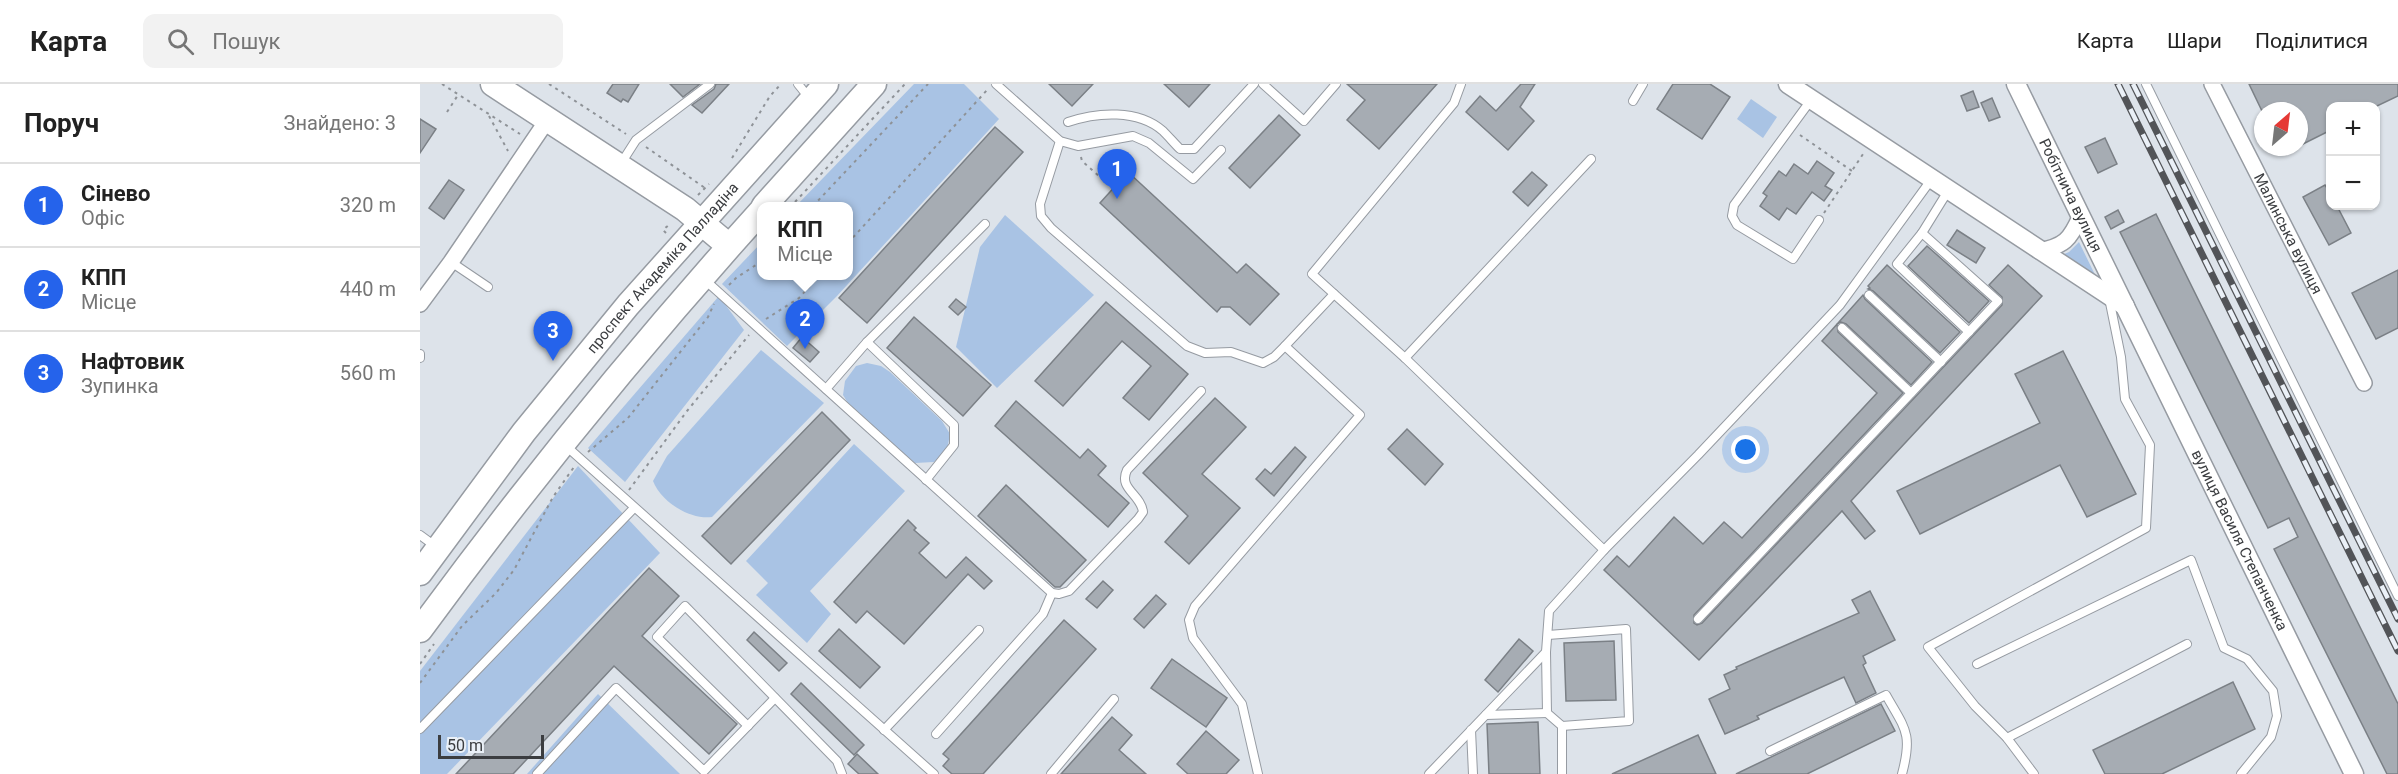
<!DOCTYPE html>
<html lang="uk">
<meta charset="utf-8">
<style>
:root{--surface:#fff;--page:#f2f2f2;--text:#222;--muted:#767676;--line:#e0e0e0;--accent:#2563eb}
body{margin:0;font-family:Roboto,sans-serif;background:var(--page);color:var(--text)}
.controls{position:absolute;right:18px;top:18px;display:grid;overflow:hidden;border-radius:12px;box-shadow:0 2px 4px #0004}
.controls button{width:54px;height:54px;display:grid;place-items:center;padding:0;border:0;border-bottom:2px solid var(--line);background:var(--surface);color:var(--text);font:30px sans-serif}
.compass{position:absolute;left:1834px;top:18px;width:54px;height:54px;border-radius:50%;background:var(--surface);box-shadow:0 2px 4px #0004;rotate:28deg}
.scale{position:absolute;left:18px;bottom:15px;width:106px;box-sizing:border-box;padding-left:6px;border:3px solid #3b3d40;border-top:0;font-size:16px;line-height:21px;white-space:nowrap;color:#3b3d40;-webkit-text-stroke:4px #eaf0f7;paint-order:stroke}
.you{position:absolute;left:1326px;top:366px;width:21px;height:21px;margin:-15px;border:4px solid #fff;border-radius:50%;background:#1a73e8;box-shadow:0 0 0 9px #1a73e833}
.badge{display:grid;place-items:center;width:39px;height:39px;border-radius:50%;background:var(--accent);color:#fff;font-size:20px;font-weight:700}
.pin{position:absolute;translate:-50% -50px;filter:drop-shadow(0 2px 3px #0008)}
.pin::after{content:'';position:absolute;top:32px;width:21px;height:18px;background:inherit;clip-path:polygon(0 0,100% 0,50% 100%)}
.popup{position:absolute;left:337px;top:118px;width:96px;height:78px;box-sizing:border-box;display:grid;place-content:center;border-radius:12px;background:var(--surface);filter:drop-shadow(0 2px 4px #0005);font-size:20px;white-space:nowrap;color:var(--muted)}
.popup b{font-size:22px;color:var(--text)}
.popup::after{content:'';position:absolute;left:50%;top:100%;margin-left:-12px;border:12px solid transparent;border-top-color:var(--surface)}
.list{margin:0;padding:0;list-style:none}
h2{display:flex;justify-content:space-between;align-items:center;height:78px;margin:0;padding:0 24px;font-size:26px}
h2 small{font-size:20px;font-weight:400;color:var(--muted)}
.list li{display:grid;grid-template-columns:39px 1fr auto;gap:18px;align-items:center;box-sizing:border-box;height:84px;padding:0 24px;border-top:2px solid var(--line)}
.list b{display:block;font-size:22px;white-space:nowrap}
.list p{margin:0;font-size:20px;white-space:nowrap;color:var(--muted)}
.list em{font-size:20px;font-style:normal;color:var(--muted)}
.icon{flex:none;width:33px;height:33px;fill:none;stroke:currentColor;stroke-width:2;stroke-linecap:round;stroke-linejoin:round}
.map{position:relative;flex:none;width:1978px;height:690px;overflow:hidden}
header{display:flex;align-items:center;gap:36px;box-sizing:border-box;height:84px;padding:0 30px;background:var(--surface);border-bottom:2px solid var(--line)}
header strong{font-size:28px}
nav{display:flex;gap:33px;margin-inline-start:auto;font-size:21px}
.search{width:420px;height:54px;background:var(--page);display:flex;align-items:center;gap:15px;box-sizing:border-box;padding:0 21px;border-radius:12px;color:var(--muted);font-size:22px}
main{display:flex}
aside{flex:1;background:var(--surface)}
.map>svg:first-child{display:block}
</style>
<header>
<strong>Карта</strong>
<div class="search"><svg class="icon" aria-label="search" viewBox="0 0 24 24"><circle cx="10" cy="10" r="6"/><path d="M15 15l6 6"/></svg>Пошук</div>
<nav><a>Карта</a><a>Шари</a><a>Поділитися</a></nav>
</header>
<main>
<aside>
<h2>Поруч<small>Знайдено: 3</small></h2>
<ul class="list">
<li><span class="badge">1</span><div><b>Сінево</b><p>Офіс</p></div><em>320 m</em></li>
<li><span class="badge">2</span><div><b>КПП</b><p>Місце</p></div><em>440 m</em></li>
<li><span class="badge">3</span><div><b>Нафтовик</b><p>Зупинка</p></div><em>560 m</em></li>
</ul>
</aside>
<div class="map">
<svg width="1978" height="690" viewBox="0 0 1978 690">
<rect width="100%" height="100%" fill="#dde3ea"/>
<g fill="#a9c3e4">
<path d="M494,0h50l35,35 -162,177 -50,50 -65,-62 39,-41 1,33h86v-70h-52z"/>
<path d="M1331,15l26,18 -14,21 -26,-19z"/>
<path d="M585,131l89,80 -97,93 -41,-41 24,-100z"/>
<path d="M1659,158l21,43 -43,-28 12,-5z"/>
<path d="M299,212l25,34 -119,152 -37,-34z"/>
<path d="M341,266l63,53 -112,114c-22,3 -51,-15 -59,-36l14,-25z"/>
<path d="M447,279l14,3 9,6 52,49 8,13 -3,16 -13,12 -19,1 -64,-55 -8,-13 2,-14 11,-15z"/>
<path d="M434,360l51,47 -95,100 21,23 -24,29 -51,-48 12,-12 -22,-22z"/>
<path d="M158,382l82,87 -213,221h-27v-103z"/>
<path d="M178,610l82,80h-153z"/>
</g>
<g fill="#a6acb3" stroke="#7b8086" stroke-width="1.5">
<path d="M193,0h26l-11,18 -5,-3 -2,3 -14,-9z"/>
<path d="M250,0h30l-17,13z"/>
<path d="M296,0h13l-27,29 -10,-8 22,-16z"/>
<path d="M629,0h44l-21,22z"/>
<path d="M744,0h46l-21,23z"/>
<path d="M927,0h90l-58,65 -32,-29 18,-20z"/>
<path d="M1101,0h14l-15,23 14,14 -26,29 -42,-38 14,-16 16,15z"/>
<path d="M1253,0h37l20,13 -28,42 -45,-30z"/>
<path d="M1829,0h149v12l-21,10h-46v24l-32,16v-35h-37z"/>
<path d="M1553,7l6,16 -12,4 -6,-15z"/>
<path d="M1572,14l8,19 -11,4 -8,-18z"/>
<path d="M859,31l21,20 -50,53 -21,-20z"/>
<path d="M0,35l16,10 -16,24z"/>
<path d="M575,43l28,25 -156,171 -28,-25z"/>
<path d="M1685,54l12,26 -19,9 -13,-26z"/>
<path d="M1397,77l17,12 -9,13 7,4 -8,11 -12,-9 -16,22 -9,-6 -8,12 -19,-14 7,-10 -4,-3 16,-22 7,5 8,-12 14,10z"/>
<path d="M708,88l109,101 9,-9 33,30 -29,31 -20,-18h-9l-4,5 -117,-109z"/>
<path d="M1112,88l15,13 -19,21 -15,-14z"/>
<path d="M29,96l15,10 -20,29 -15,-11z"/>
<path d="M1905,101l6,9v12h6l14,27 -22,12 -26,-48z"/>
<path d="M1698,126l6,12 -13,7 -6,-12z"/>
<path d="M1736,130l242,490v70h-11l-113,-225 24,-12 -9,-19 -21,10 -148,-296z"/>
<path d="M1537,146l28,18 -9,15 -29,-18z"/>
<path d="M1507,162l62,55 -20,22 -61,-57z"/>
<path d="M1467,181l73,67 -20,21 -67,-62 -5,-2 2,-1 -2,-2z"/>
<path d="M1588,181l34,31 -191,205 24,30 -10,8 -23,-28 -143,149 -95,-90 13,-14 12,11 45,-50 29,27 21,-22 18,16 135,-145 -55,-52 41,-46 2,4 67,63 -21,23 -65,-61 -5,-2 -4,2 1,8 65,61 -209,222v8l3,2 5,-2 300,-318v-8l-13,-12z"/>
<path d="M1978,186v58l-22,11 -24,-46z"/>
<path d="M536,215l10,8 -8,8 -9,-8z"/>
<path d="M686,218l82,72 -39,46 -26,-22 28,-32 -29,-25 -59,65 -28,-25z"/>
<path d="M494,233l77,68 -28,31 -76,-68z"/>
<path d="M382,253l17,15 -9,10 -17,-14z"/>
<path d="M1643,267l73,143 -49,23 -27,-52 -140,69 -23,-43 143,-68 -25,-49z"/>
<path d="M795,314l31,29 -44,47 38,34 -51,56 -24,-22 23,-26 -45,-43z"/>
<path d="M596,317l64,57 8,-9 18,17 -8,9 31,28 -21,24 -113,-101z"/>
<path d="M402,328l28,28 -119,124 -29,-28z"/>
<path d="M987,345l36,35 -18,21 -37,-36z"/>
<path d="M875,363l11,10 -32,39 -18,-17 9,-10 6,5z"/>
<path d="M586,401l80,75 -26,27h-5l-77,-71z"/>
<path d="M488,436l8,8 -2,2 15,13 -10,10 27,25 20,-21 26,24 -8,8 -16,-15 -64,70 -37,-33 -11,12 -22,-21z"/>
<path d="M229,484l30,28 -37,40 95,88 -28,30 -95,-88 -101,108h-57z"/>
<path d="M683,497l10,9 -16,18 -11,-9z"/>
<path d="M1450,507l25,49 -32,16 3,7 -3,2 13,28 -20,10 -12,-26 -87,39 2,3 -34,15 -16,-35 21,-10 -6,-14 13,-6 -1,-2 123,-54 -7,-13z"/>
<path d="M736,511l10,9 -22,24 -10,-9z"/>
<path d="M644,536l32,29 -113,125h-31l-9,-8 6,-7 -6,-5z"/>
<path d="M419,545l41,38 -20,21 -41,-37z"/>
<path d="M334,548l33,31 -8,8 -32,-31z"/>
<path d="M1099,555l14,12 -35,41 -13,-12z"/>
<path d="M1194,557l2,59 -50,1 -2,-58z"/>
<path d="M752,575l55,39 -21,29 -55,-39z"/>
<path d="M1813,598l22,47 -93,45h-57l-12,-24z"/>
<path d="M381,599l63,62 -10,10 -63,-61z"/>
<path d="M1461,620l14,27 -88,43h-71z"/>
<path d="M692,633l20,18 -13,15 27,24h-85z"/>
<path d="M1118,638l2,52h-51l-2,-50z"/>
<path d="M786,647l33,29 -13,14h-38l-11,-10z"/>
<path d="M1278,651l18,39h-104z"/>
<path d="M437,670l21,20h-19l-11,-10z"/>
</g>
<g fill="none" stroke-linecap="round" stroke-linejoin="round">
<g stroke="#969ba2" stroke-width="10">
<g id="service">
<path d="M378,0l12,15"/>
<path d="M576,0l64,57 18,5 55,-10 16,7 44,36 28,-29"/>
<path d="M843,0l41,37 32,-37"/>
<path d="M1041,0l-7,19 -142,171 93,84 199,192"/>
<path d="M1726,0l252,512"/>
<path d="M1391,16l-77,105 -2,11 5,9 56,34 26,-39"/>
<path d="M1213,17l10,-17"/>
<path d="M648,38c29,-10 70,-13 95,9 6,6 11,12 17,18h14l60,-65"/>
<path d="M640,57l-20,63 1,12 10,12 136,118 18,7 26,-1 32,11 11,-6 11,-11 75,69 -165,191 -6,14 4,18 49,66 16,70"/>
<path d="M200,81l16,-25 74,-56"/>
<path d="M1502,149l-25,31 72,68"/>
<path d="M31,178l37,25"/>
<path d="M285,196l347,313 7,1 10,-3 69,-72 5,-7c-2,-18 -25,-23 -16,-42l74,-79"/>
<path d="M1449,211l72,67"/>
<path d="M1422,244l69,65"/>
<path d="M447,258l87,83v20l-28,35"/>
<path d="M865,262l49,-52"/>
<path d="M0,270v4"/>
<path d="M985,274l186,-199"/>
<path d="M406,305l41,-47 118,-118"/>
<path d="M146,362l368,328"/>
<path d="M0,451l15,11"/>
<path d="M1278,535l300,-318 -76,-68 26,-42"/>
<path d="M1126,568l1,61 15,13 67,-5 -3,-92 -78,6"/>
<path d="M1557,580l214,-104 33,88 23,11 26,32 4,25 -6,21 -30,37"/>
<path d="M1066,631l61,-2"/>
<path d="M328,642l-91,-89 28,-31 152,155 5,13"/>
<path d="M0,645l214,-221"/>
<path d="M464,646l95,-100"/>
<path d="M1051,646l2,44"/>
<path d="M516,650l107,-120 9,-21"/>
<path d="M1587,654l180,-94"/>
<path d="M1350,667l116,-56c19,34 27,38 16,79"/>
<path d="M117,690l79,-86 88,83 71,-73"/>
<path d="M631,690l63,-75"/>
<path d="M1009,690l117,-122 3,-41 55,-61 94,-95 142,-150 91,-125"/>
<path d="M1142,690v-48"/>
<path d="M1614,690l-27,-36 -32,-32 -47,-59 218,-119 4,-83 -25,-46 -4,-42 -12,-59"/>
</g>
</g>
<g stroke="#969ba2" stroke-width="18">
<g id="minor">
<path id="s1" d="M1792,0l152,299"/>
<path d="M1619,167c25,-5 31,-11 41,-34"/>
<path d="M0,220l31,-42 97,-143"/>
</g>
</g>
<g stroke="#969ba2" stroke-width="21">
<g id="tertiary">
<path d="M1368,0l337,222"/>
<path id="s2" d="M1596,0l338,690"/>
</g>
</g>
<g stroke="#969ba2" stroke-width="27">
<path id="primary" d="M73,0l192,125 44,37"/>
</g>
<g stroke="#969ba2" stroke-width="27">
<g id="trunk">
<path d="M344,122l110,-122"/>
<path id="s3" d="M0,489l104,-141 104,-127 198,-221"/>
<path d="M0,546c107,-146 221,-286 342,-420"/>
</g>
</g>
<g stroke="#8e9297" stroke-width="2" stroke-dasharray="3 4.5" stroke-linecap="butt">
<path d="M22,0l78,50"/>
<path d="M129,0l77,50"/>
<path d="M27,28l11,-17"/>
<path d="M69,32l19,35"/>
<path d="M1380,51l52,36"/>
<path d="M226,63l59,41"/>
<path d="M661,73l1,4 26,23"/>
<path d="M312,74l38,-62 11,-12"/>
<path d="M278,111l11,-11"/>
<path d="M375,118l110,-118"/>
<path d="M393,122l115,-122"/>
<path d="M1404,129l39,-59"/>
<path d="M246,149l-3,-3 8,-7"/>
<path d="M428,159l140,-154"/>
<path d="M309,201l7,-7 26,-17"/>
<path d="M346,235l33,-21 20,-22"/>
<path d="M168,368l40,-34 80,-101 6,-13"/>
<path d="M209,406l58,-79 62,-76"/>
<path d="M0,580l14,-20"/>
<path d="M0,599l42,-57 34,-33 18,-23 39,-73 21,-30"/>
</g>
<use href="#service" stroke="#fff" stroke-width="8"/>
<use href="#minor" stroke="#fff" stroke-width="15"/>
<use href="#tertiary" stroke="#fff" stroke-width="18"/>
<use href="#primary" stroke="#fff" stroke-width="24"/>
<use href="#trunk" stroke="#fff" stroke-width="24"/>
<g stroke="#525458" stroke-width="7">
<g id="rail">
<path d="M1698,0l280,567"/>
<path d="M1713,0l265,535"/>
</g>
</g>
<use href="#rail" stroke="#eaf0f7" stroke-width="4.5" stroke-dasharray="14" stroke-linecap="butt"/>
</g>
<g text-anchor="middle" stroke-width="4.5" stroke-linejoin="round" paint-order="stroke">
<g font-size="15" fill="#3b3d40" stroke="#eaf0f7">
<text dy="5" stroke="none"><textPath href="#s2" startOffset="124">Робітнича вулиця</textPath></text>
<text dy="5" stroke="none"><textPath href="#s1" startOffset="168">Малинська вулиця</textPath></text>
<text dy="5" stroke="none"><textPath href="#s3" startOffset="390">проспект Академіка Палладіна</textPath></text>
<text dy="5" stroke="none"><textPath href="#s2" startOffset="508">вулиця Василя Степанченка</textPath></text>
</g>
</g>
</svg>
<div class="controls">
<button>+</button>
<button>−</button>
</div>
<svg class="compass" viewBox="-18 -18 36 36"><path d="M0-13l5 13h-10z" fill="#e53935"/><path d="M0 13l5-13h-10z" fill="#767676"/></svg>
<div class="scale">50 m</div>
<div class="you"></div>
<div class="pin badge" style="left:697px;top:115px">1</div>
<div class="pin badge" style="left:385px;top:265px">2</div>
<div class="popup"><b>КПП</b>Місце</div>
<div class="pin badge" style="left:133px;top:277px">3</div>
</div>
</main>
